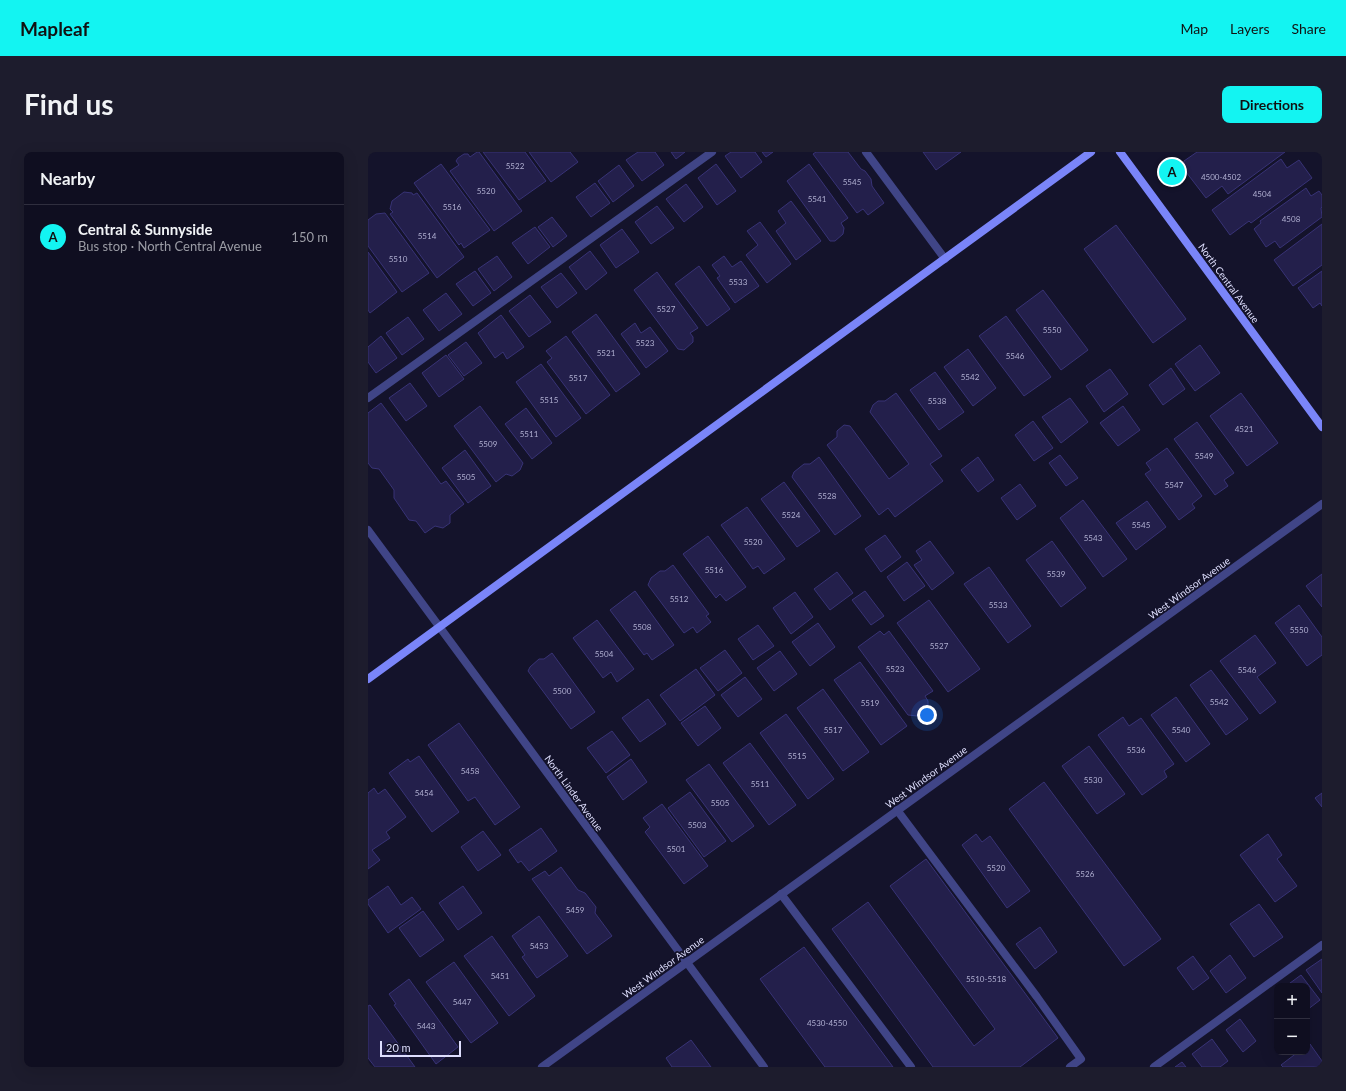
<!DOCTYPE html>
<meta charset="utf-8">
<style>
:root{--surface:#0f0e20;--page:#1d1c2d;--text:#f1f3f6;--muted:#9b9ca5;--line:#2f2e3e;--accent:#13f4f2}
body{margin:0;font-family:Lato,sans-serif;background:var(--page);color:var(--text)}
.controls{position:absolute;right:12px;bottom:12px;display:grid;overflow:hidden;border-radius:8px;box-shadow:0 4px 16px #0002}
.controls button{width:36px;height:36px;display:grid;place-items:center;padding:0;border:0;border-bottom:1px solid var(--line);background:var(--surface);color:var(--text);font:20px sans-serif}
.scale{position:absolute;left:12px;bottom:10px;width:81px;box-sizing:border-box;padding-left:4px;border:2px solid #dedefd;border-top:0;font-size:11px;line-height:14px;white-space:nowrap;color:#dedefd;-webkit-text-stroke:3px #14132b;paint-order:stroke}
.you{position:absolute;left:559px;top:563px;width:14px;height:14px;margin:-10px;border:3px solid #fff;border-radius:50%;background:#1a73e8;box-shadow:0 0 0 6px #1a73e833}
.badge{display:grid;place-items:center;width:26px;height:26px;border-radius:50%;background:var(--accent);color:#111;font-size:13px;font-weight:700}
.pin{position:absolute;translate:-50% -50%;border:2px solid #fff;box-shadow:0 1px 4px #0006}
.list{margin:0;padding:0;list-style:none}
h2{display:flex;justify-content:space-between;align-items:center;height:52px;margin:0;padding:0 16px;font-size:17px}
h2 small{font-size:13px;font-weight:400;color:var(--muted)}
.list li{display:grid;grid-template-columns:26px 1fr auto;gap:12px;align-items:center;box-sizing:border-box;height:64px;padding:0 16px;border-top:1px solid var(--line)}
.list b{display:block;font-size:15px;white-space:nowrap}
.list p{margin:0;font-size:13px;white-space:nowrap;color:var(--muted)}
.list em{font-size:13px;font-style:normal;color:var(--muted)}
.map{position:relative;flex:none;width:954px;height:915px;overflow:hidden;border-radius:8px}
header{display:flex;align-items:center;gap:24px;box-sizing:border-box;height:56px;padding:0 20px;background:var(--accent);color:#111}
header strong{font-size:19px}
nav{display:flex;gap:22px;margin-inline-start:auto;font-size:14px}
.intro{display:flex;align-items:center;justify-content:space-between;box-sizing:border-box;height:96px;padding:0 24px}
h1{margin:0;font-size:28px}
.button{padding:10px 18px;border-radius:8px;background:var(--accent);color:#111;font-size:14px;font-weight:700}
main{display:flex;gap:24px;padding:0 24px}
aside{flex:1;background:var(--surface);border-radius:8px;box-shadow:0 4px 16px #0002}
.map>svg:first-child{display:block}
</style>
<header>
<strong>Mapleaf</strong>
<nav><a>Map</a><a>Layers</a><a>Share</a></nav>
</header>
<div class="intro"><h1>Find us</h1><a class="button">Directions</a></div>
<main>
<aside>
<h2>Nearby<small></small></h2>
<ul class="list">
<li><span class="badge">A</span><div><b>Central &amp; Sunnyside</b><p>Bus stop · North Central Avenue</p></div><em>150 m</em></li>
</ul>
</aside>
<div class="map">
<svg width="954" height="915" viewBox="0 0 954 915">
<rect width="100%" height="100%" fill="#14132b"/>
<g fill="#231f4b" stroke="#383376">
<path d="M109,0h2l43,59 -28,20 -44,-60 9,-6 -3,-4 2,-3 6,-4h4l2,3z"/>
<path d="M115,0h42l21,29 -27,19z"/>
<path d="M161,0h41l8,10 -27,20z"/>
<path d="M270,0h17l9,13 -22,16 -16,-21z"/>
<path d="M303,0h14l-9,7z"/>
<path d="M363,0h24l7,10 -21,16 -16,-22z"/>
<path d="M394,0h11l-7,5z"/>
<path d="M448,0h32l13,17 4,2 6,8 1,7 12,17 -16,12 -5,-6 -6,4 -44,-59z"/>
<path d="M555,0h38l-25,18z"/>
<path d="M829,0h88l-57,42 -6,-8 -16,12 -23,-30 1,-7z"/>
<path d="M913,7l6,9 12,-8 13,18 -61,45 -2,-2 -19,14 -18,-25z"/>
<path d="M73,12l49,66 -26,18 -3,-5 -2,2 -45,-62z"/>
<path d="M348,12l20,27 -19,14 -19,-27z"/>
<path d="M441,12l39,54 -7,5 3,5 -1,6 -8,7h-5l-43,-60z"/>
<path d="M251,13l15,21 -21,16 -15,-21z"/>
<path d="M227,31l15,20 -19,14 -15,-20z"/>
<path d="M318,32l17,23 -19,15 -18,-23z"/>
<path d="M938,36l5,8 8,-5 3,4v12l-1,1 1,9 -42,31 -5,-7 -9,6 -12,-18 7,-6 -1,-2z"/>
<path d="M36,40l8,1 1,2 4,-2 47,64 -27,21 -47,-64 3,-2 -3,-3 2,-8z"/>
<path d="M423,49l30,40 -25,19 -20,-29 10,-8 -8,-12z"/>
<path d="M289,54l17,22 -23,16 -16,-22z"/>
<path d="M17,61l44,60 -27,19 -34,-46v-26l8,-6z"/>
<path d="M184,65l15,19 -14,11 -15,-20z"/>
<path d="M392,70l31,42 -24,19 -21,-28 12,-10 -11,-14z"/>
<path d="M954,72v41l-29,21 -19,-26z"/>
<path d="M748,73l70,94 -33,24 -69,-94z"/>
<path d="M167,75l15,20 -22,17 -16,-21z"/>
<path d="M254,77l17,23 -23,16 -16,-23z"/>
<path d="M222,99l17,22 -21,17 -17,-23z"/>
<path d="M0,100l29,40 -27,21 -2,-3z"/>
<path d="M129,104l15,21 -18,14 -16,-22z"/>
<path d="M356,104l8,11 9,-6 18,25 -24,17 -18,-25 3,-2 -8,-11z"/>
<path d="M331,114l31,43 -23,17 -32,-42z"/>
<path d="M107,119l16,22 -18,13 -17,-22z"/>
<path d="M954,119v35l-2,-3 -7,5 -15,-20z"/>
<path d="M289,120l41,56 -8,5 3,4v5l-9,8 -6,-1 -44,-59z"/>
<path d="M193,121l16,20 -20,15 -16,-21z"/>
<path d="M675,138l45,60 -27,20 -45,-60z"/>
<path d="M78,141l16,21 -23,17 -16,-21z"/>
<path d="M162,143l21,27 -22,15 -20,-26z"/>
<path d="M228,162l44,60 -24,18 -44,-60z"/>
<path d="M133,163l23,32 -17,12 -4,-7 -8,6 -17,-25z"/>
<path d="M638,164l45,61 -27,19 -45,-60z"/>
<path d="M40,165l16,22 -22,16 -16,-22z"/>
<path d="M267,171l6,10 9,-6 18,24 -22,17 -25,-34z"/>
<path d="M13,184l16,22 -21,15 -8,-11v-15z"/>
<path d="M198,184l44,59 -24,19 -39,-52 5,-4 -6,-7z"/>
<path d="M98,190l16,21 -18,13 -16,-21z"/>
<path d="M832,193l20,28 -25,18 -20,-27z"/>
<path d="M600,197l28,39 -23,18 -29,-39z"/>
<path d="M78,203l18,24 -25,18 -17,-24z"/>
<path d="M173,212l40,54 -25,19 -40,-55z"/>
<path d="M803,216l14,21 -22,16 -14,-20z"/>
<path d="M742,217l18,25 -24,18 -18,-26z"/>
<path d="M567,220l29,40 -25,18 -29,-40z"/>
<path d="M42,231l17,23 -21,15 -17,-23z"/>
<path d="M528,241l46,63 -12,8 13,17 -48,36 -7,-9 -9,7 -52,-70 10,-8v-6l7,-6 6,1 39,53 20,-15 -39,-52 3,-7 5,-4h7z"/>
<path d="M873,241l37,50 -31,23 -37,-50z"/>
<path d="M702,246l18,24 -27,21 -19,-26z"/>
<path d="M13,251l60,81 5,-3 18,23 -14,11v8l-7,5 -8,-2 -10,7 -9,-12 -7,-1 -15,-22v-8l-15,-21 -7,-1 -4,-5v-50z"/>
<path d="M112,254l43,57 -3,7 -8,6 -6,-2 -10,8 -42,-56z"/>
<path d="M755,254l17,24 -22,16 -18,-23z"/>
<path d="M158,256l26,35 -20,16 -27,-35z"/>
<path d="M665,269l20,27 -19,13 -19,-26z"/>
<path d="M829,270l37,51 -10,7 4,6 -13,9 -41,-56z"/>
<path d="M799,296l35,48 -10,8 3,4 -16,12 -34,-46 6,-4 -5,-7z"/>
<path d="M97,298l26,36 -23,17 -26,-35z"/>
<path d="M692,303l18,23 -12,8 -17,-23z"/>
<path d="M451,305l42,59 -26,19 -43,-58 2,-5 10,-8h6z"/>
<path d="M610,305l16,23 -16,12 -17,-22z"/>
<path d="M416,330l36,49 -23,16 -36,-48z"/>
<path d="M652,332l16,22 -19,14 -16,-22z"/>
<path d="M715,348l44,59 -24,18 -43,-59z"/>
<path d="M779,349l19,26 -30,23 -20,-27z"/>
<path d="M379,355l38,52 -21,15 -6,-8 -5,3 -32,-44z"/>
<path d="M517,383l16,22 -20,15 -16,-23z"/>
<path d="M340,384l38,51 -20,14 -6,-7 -4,4 -33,-44z"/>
<path d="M562,389l24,32 -22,17 -18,-25 8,-5 -6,-9z"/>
<path d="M684,389l34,47 -25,19 -35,-47z"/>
<path d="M539,410l18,24 -21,15 -17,-24z"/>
<path d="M305,413l36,49 -3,2 5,6 -14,11 -4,-6 -9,6 -36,-48 3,-7 9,-7h5z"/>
<path d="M621,415l42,59 -23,17 -44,-59z"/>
<path d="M469,420l16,21 -23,17 -16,-21z"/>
<path d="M954,422v33l-16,-21z"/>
<path d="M267,439l39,54 -22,15 -5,-7 -3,2 -34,-45z"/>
<path d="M497,439l19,25 -13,9 -19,-25z"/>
<path d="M427,440l18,25 -22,17 -18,-26z"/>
<path d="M561,448l51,69 -32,23 -51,-69z"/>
<path d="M931,453l23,32v18l-15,11 -32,-43z"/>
<path d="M229,468l37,49 -17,13 -6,-10 -8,6 -30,-40z"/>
<path d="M450,471l17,24 -25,19 -18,-24z"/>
<path d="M390,473l16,21 -21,14 -15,-21z"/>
<path d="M512,479l4,4 5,-4 44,60 -8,5 3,5v7l-11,8 -9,-1 -50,-68z"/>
<path d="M887,483l21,28 -19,14 19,25 -16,12 -40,-53z"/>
<path d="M357,498l17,23 -24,18 -18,-23z"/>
<path d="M412,499l17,23 -23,17 -17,-23z"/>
<path d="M184,501l43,59 -24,17 -43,-58 2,-4 9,-8h5z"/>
<path d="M492,510l47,64 -26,19 -47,-65z"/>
<path d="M328,517l19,26 -35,26 -20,-26z"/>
<path d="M843,518l37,49 -22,16 -36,-50z"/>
<path d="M377,525l17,22 -24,18 -17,-22z"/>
<path d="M455,537l46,63 -26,19 -46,-63z"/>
<path d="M808,545l34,47 -24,18 -35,-47z"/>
<path d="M280,547l18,25 -26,18 -18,-24z"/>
<path d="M337,554l16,22 -23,18 -17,-23z"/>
<path d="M418,562l48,65 -26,20 -48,-66z"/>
<path d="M755,565l6,9 12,-8 33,46 -10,7 3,6 -25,18 -44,-60z"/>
<path d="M91,571l61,84 -25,18 -20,-28 -7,4 -40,-56z"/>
<path d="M244,579l18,24 -24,18 -19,-25z"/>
<path d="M382,591l46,62 -27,20 -46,-62z"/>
<path d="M721,594l36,48 -28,20 -35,-48z"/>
<path d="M51,604l40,56 -27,20 -43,-59 19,-14 2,3z"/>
<path d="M263,607l16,23 -24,18 -16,-23z"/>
<path d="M341,612l45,62 -22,16 -46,-62z"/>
<path d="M676,630l117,157 -37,27 -115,-157z"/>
<path d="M6,636l4,6 7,-5 21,28 -20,15 4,6 -18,12 8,10 -12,9v-76z"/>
<path d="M322,640l36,49 -22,16 -36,-49z"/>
<path d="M954,641v14l-7,-9z"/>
<path d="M294,652l46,62 -24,18 -39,-52 5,-5 -7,-9z"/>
<path d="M173,676l16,23 -28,20 -8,-10 -3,2 -9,-13z"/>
<path d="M115,679l18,24 -23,16 -17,-24z"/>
<path d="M608,682l6,8 8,-6 40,55 -23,17 -45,-63z"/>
<path d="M900,682l14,21 -5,4 20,27 -22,16 -35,-47z"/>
<path d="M558,707l132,179 -38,29h-87l-101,-138 36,-27 106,144 21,-17 -105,-143z"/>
<path d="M193,715l17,23 7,3 11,14 -1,6 17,23 -25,18 -55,-75 13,-8 4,5z"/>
<path d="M20,734l13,19 11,-8 9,12 -33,24 -20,-29v-4z"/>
<path d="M95,734l19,27 -24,17 -19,-27z"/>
<path d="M891,752l24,33 -29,20 -24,-33z"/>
<path d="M55,759l21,29 -24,17 -21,-29z"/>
<path d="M171,764l29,40 -31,22 -15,-21 3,-2 -13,-19z"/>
<path d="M672,775l17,25 -22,17 -19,-25z"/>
<path d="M124,784l43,60 -26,20 -45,-60z"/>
<path d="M436,795l89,120h-68l-65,-88z"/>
<path d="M862,803l16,23 -20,15 -16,-22z"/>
<path d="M825,804l16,22 -16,12 -16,-22z"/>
<path d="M954,807v34l-16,-23z"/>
<path d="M86,810l44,61 -27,20 -45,-61z"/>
<path d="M933,823l19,25 -13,10v-24h-21z"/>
<path d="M41,827l49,68 -22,17 -42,-59 2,-1 -7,-10z"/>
<path d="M2,853l45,62h-40l-7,-9v-52z"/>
<path d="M872,867l16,22 -13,11 -17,-22z"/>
<path d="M844,887l16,22 -8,6h-18l-10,-13z"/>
<path d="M323,888l20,27h-39l-6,-9z"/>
<path d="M942,892l12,17v6h-39l-2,-2 17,-13h9v-6z"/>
<path d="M814,910l4,5h-11z"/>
</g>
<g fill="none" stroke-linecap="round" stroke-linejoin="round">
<g stroke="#404587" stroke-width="8">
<path d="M498,0l79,107"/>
<path d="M0,246l344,-246"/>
<path d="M529,658l140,187 44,62 -11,8"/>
<path d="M413,742l130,173"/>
<path d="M786,915l168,-122"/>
</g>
<g stroke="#404587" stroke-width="8">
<path d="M0,378l396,537"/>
<path d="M174,915l780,-563"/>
</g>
<g stroke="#7a85f9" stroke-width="8">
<path d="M752,0l202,275"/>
<path d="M0,527l723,-527"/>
</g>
</g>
<g text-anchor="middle" stroke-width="3.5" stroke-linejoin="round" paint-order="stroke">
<g font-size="8" fill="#afaed0">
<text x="147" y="17">5522</text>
<text x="853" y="28">4500-4502</text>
<text x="484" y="33">5545</text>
<text x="118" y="42">5520</text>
<text x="894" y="45">4504</text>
<text x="449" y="50">5541</text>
<text x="84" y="58">5516</text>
<text x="923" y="70">4508</text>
<text x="59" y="87">5514</text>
<text x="30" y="110">5510</text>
<text x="370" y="133">5533</text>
<text x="298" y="160">5527</text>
<text x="684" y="181">5550</text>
<text x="277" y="194">5523</text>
<text x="238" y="204">5521</text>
<text x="647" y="207">5546</text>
<text x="602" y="228">5542</text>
<text x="210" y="229">5517</text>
<text x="181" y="251">5515</text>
<text x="569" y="252">5538</text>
<text x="876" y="280">4521</text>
<text x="161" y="285">5511</text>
<text x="120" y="295">5509</text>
<text x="836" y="307">5549</text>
<text x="98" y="328">5505</text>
<text x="806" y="336">5547</text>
<text x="459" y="347">5528</text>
<text x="423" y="366">5524</text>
<text x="773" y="376">5545</text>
<text x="725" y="389">5543</text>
<text x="385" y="393">5520</text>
<text x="346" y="421">5516</text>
<text x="688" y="425">5539</text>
<text x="311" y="450">5512</text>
<text x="630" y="456">5533</text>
<text x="274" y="478">5508</text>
<text x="931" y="481">5550</text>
<text x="571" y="497">5527</text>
<text x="236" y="505">5504</text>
<text x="527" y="520">5523</text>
<text x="879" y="521">5546</text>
<text x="194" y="542">5500</text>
<text x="851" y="553">5542</text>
<text x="502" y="554">5519</text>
<text x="465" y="581">5517</text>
<text x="813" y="581">5540</text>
<text x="768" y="601">5536</text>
<text x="429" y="607">5515</text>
<text x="102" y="622">5458</text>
<text x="725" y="631">5530</text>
<text x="392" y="635">5511</text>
<text x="56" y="644">5454</text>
<text x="352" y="654">5505</text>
<text x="329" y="676">5503</text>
<text x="308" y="700">5501</text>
<text x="628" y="719">5520</text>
<text x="717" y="725">5526</text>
<text x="207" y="761">5459</text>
<text x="171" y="797">5453</text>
<text x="132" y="827">5451</text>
<text x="618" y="830">5510-5518</text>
<text x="94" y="853">5447</text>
<text x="459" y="874">4530-4550</text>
<text x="58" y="877">5443</text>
</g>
<g font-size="10" fill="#dedefd" stroke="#14132b">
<text transform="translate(861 131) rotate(54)" y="4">North Central Avenue</text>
<text transform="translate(821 436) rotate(-36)" y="4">West Windsor Avenue</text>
<text transform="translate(558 625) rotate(-36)" y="4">West Windsor Avenue</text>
<text transform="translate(206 641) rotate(54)" y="4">North Linder Avenue</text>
<text transform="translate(295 815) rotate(-36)" y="4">West Windsor Avenue</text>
</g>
</g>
</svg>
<div class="controls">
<button>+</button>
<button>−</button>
</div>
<div class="scale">20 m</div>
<div class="you"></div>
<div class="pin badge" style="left:804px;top:20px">A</div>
</div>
</main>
